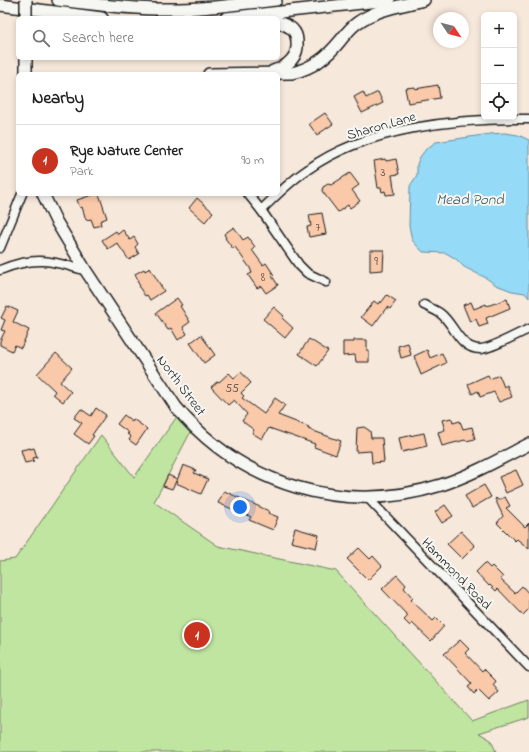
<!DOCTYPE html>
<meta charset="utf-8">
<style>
:root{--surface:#fff;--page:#f2f2f2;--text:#222;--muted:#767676;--line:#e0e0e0;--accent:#c8321e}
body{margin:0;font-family:"Indie Flower",sans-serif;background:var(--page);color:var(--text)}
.controls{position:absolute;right:12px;top:12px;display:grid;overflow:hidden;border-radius:6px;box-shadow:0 2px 6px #0003}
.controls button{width:36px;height:36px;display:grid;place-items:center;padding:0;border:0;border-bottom:1px solid var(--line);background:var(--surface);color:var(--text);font:20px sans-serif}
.compass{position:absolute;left:433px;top:12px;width:36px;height:36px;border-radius:50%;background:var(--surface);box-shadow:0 2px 6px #0003;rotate:125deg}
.you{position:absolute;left:240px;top:507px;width:14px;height:14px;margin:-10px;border:3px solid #fff;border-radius:50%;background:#1a73e8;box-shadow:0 0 0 6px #1a73e833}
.badge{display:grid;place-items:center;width:26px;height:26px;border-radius:50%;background:var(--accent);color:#fff;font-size:13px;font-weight:700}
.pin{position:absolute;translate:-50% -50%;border:2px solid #fff;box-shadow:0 1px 4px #0006}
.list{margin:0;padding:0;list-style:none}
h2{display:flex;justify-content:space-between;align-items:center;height:52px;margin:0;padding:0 16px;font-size:17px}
h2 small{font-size:13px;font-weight:400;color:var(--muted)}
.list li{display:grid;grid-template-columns:26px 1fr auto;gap:12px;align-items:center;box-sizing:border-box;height:72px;padding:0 16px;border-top:1px solid var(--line)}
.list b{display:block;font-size:15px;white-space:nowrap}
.list p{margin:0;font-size:13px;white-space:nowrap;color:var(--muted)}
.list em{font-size:13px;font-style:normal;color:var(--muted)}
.icon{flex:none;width:22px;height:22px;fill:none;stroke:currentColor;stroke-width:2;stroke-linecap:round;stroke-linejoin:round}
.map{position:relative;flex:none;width:529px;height:752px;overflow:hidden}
.search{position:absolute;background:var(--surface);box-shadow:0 2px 6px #0003;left:16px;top:16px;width:264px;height:44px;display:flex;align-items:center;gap:10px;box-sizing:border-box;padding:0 14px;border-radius:6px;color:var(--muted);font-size:15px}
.panel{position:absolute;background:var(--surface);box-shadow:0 2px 6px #0003;left:16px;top:72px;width:264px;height:124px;border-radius:6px}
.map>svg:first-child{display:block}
</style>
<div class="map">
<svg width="529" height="752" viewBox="0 0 529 752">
<rect width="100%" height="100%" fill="#f7e8dc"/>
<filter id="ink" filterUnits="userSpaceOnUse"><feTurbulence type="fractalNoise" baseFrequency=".025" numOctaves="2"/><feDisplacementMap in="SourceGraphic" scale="8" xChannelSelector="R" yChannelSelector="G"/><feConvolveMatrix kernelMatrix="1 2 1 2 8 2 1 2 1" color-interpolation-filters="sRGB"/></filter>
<g filter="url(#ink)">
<path fill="#bfe5a0" stroke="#6e805e" d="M176,418l14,15 -36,69 64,44 118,25 136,150 57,-21v17l-50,16 12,7 5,12h-496v-191l15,-2 86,-124 33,42 1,-1z"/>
<path fill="#95daf7" stroke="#658e9f" d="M505,133l13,2 11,5v158l-4,-5 -13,-2 -16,-6 -10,-7 -22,-11 -8,-8 -10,-6 -23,-1 -5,-5 -6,-7 -3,-14 1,-40 7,-11v-11l3,-7 6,-8 10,-7 54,-8z"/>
<g fill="#f9c9a9" stroke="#1c1c1c">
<path d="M438,85l2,13 -32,5 -3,-15 10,-1v2z"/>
<path d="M363,92l3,6 12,-6 5,11 -21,10 -8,-16z"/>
<path d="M325,113l8,11 -16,11 -8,-11z"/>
<path d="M385,159l1,2 10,-2 3,15 -7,1 3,19 -9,1 -1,-4 -3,1 -1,-4h-3l-4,-27z"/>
<path d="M350,173l9,12 -7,5 8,11 -10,7 -2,-3 -10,7 -16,-21 1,-4 5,-3 3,1z"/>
<path d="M95,194h4l8,24 -7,3 1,4 -7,2 -3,-8 -5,1 -4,-13 -2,1 -3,-8z"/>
<path d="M197,198l16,14 -8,10 -16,-14z"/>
<path d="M322,213l4,21 -17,3 -2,-10 4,-1 -2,-11z"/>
<path d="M234,227l9,13 5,-3 7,10 -3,3 11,15 3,-2 8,12 -2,1 6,9 -12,8 -5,-7 -4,2 -9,-13 4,-2 -2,-5 -15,-21 -2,2 -8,-11h1l-2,-4z"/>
<path d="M123,230l7,10 4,-3 4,7 -3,3 4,7 -10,6 -12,-17 -9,6 -6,-9 14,-9 2,3z"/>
<path d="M370,250h14l-1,20 -13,1z"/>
<path d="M150,268l14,23 -14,9 -3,-5 -2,1 -6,-9 1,-1 -3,-5 1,-1 -3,-6 9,-5 1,2z"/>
<path d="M387,295l9,6 -6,8 -3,-2 -14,19 -12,-9 13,-16 4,3 2,-3 1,2z"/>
<path d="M177,298l5,7 -2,1 10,16 -7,5 4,7 -9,6 -7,-12 -3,2 -12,-17z"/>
<path d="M507,299l3,9 -24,10 2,6 -9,3 -3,-8 -6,3 -7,-17 8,-3 3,7 12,-5 1,2z"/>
<path d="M7,306l11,5 -5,11 16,8 -8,18 -6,-3 -3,6 -12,-6v-4l5,-10 -4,-1 4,-10 -4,-2z"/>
<path d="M274,307l10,9 -2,2 11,10 -8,10 -22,-19z"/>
<path d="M201,335l14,20 -11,8 -14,-20z"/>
<path d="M309,339l19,12 -11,15 -18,-12z"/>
<path d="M354,340h13v11h2v11h-13l-1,-7 -12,1v-14h11z"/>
<path d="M408,343l3,12 -10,3 -3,-12z"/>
<path d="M427,350l3,8 12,-5 4,10 -25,12 -7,-19z"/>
<path d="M56,353l16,15 -12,14 11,10 -8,10 -10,-8 2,-3 -18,-17z"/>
<path d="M241,372l10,11 -10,10 3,3 -2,2 22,16 11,-16 10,7 -7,10 31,12 -1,2 33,12 -5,14 -22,-8 1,-3 -46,-16 -7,11 -10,-6 2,-3 -12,-9 5,-7 -13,-14 -6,5 -17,-18 7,-6 1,1 10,-9 5,5z"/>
<path d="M488,375l2,4 9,-4 5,12 3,-2 5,12 -13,5 -5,-10 -14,5 -2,-6 -6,3 -4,-10z"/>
<path d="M96,408l10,7 -14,20 2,1 -6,8 -14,-10 8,-11 -8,-5 7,-9 10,7z"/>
<path d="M124,415l8,6 1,-2 14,10 -11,16 -7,-5 2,-3 -4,-3 2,-1 -12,-9z"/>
<path d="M452,418l1,5 7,-2 3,8 9,-2 3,12 -9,2 -1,-1 -23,6 -4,-14 7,-2 -3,-10z"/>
<path d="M364,427l6,4 1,7h11l2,24 -12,1 -1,-12 -15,1 1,-24z"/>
<path d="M424,433l3,13 -25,6 -3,-14z"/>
<path d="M30,448v1l4,-1 3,9 -4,1 1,3 -9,2 -4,-13z"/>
<path d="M183,465l13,5 -2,3 14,6 -7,15 -25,-11z"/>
<path d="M516,470l7,15 -17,8 -7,-16z"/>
<path d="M168,475l9,4 -5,10 -9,-3z"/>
<path d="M484,485l7,12 -19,11 -7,-12z"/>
<path d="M224,491l45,20 -1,2 10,4 -5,13 -24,-10 2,-3 -33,-14z"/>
<path d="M505,497l5,9 -4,2 19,19 4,-4v26l-12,-10 -2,2 -18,-18 6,-7 -8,-17 1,-1 2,2z"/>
<path d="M445,505l8,11 -11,7 -7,-11z"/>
<path d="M295,528l24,7 -3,13 -25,-6z"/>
<path d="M461,531l14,15 -13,13 -15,-15z"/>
<path d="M359,548l11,11 3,-3 9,10 -14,14 -21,-21z"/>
<path d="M485,563l5,5 2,-2 11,11 -3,2 15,14 7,-7 7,8v15l-6,6 -25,-26 -2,2 -6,-6 -1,1 -13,-14z"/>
<path d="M397,575l9,10 -2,3 9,10 -2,2 20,19 2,2 3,-3 8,8 -13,15 -19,-18 -2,3 -6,-6 4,-4 -26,-27z"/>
<path d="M460,640l9,9 -4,4 17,18 2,-2 12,12 -3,4 6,7 -10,9 -11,-11 -4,4 -6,-7 4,-3 -28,-30z"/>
</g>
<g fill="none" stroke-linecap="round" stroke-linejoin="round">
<g stroke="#1c1c1c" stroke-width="11">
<g id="street">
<path d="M248,194l13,16 38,55 8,8 19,9"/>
<path d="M261,210c15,-14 29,-29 46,-40 59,-43 151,-52 222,-51"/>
<path d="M0,248l22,-54"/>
<path d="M0,270c34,-14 52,-10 86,1"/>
<path d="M424,305c6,3 12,5 17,9 13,10 19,36 40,35 12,-1 36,-15 48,-20"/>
<path d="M367,497l162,170"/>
</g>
</g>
<g stroke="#1c1c1c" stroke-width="14">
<g id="secondary">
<path d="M58,0c35,4 69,9 104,9 38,1 76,-5 114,-9"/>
<path d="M0,5l102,13"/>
<path d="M226,18l163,-18"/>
<path d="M273,71c14,-4 26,-14 24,-30 0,-4 -2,-9 -5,-12 -3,-3 -9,-5 -14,-7"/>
<path d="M26,74v-16"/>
<path d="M209,74l83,-1c21,-5 35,-16 48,-32 5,-6 10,-13 17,-18 19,-14 44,-17 67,-23"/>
<path d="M43,194l13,27 30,50 90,136c66,79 168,109 265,78 31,-10 59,-26 88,-41"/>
</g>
</g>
<use href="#street" stroke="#f6f6f2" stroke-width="8"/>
<use href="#secondary" stroke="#f6f6f2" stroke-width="11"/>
<g stroke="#1c1c1c" stroke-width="14" stroke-linecap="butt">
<path id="secondary-bridge" d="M26,0v18"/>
</g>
<use href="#secondary-bridge" stroke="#f6f6f2" stroke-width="11"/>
</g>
</g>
<g text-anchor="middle" stroke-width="4" stroke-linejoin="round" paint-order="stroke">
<g font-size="12" fill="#53473f">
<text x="383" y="176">3</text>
<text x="318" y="231">7</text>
<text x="376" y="265">9</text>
<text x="263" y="281">8</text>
<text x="232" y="392">55</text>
</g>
<g font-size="14" fill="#1c1c1c" stroke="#f6f6f2">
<text transform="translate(381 125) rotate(-16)" y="5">Sharon Lane</text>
<text transform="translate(182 385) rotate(53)" y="5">North Street</text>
<text transform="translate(457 573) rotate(46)" y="5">Hammond Road</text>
</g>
<g font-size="15" font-style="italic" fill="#40555e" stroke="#f6f6f2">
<text x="470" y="204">Mead Pond</text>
</g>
</g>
</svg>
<div class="controls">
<button>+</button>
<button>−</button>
<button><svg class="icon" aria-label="locate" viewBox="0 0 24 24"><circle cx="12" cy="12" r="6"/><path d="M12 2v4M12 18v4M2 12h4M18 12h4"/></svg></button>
</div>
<svg class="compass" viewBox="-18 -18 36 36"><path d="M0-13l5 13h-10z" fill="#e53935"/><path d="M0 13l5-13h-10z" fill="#767676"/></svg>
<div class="you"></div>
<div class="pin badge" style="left:197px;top:635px">1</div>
<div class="search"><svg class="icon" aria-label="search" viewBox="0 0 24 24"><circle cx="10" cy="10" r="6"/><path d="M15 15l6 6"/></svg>Search here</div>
<section class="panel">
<h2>Nearby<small></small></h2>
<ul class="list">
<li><span class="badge">1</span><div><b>Rye Nature Center</b><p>Park</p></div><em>90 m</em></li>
</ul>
</section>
</div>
